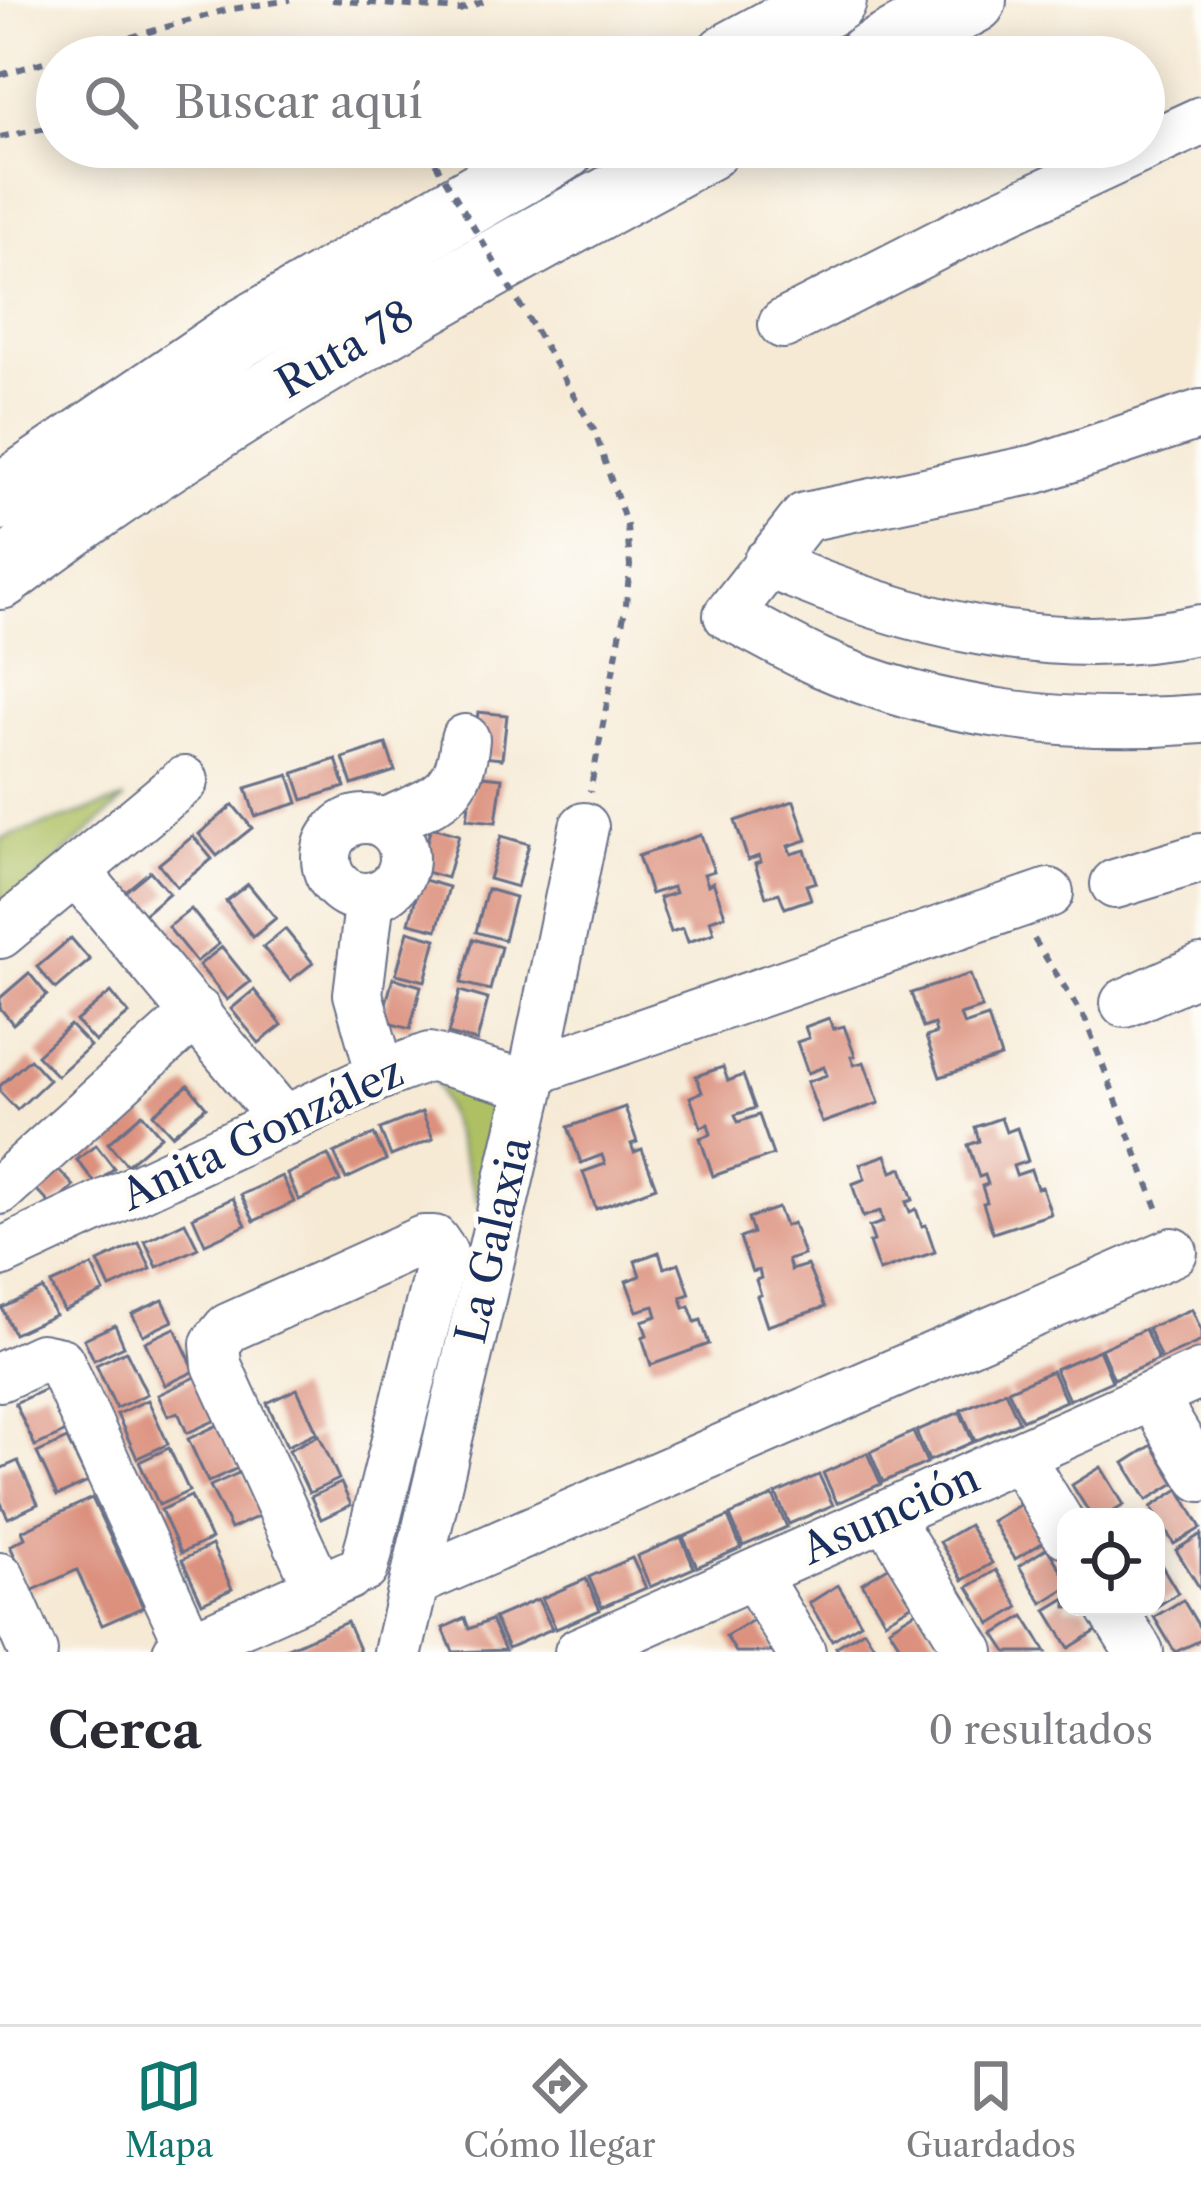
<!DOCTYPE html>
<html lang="es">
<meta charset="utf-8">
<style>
:root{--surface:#fff;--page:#f7f7f7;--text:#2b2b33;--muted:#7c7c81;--line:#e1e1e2;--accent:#0f766e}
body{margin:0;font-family:"Libre Caslon Text",serif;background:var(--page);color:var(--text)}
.controls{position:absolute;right:36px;bottom:36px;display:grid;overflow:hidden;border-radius:24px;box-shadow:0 6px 30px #0003}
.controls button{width:108px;height:108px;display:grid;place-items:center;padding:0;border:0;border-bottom:3px solid var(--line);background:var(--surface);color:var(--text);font:60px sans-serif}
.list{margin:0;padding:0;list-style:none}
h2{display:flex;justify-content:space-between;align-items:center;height:156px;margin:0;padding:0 48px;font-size:51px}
h2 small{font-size:39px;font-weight:400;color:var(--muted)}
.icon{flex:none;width:66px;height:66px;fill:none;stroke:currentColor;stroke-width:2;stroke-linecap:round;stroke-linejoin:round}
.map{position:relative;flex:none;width:1201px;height:1652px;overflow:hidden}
.search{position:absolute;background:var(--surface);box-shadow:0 6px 30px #0003;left:36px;right:36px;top:36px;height:132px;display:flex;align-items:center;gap:30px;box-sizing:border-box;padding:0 42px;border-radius:66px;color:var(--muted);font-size:45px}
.sheet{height:372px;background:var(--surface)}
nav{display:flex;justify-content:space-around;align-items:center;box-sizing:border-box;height:168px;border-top:3px solid var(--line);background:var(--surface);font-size:33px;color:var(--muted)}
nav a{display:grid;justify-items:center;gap:6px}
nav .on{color:var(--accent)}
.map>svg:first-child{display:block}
</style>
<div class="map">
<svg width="1201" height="1652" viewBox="0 0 1201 1652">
<rect width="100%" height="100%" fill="#fdfcf7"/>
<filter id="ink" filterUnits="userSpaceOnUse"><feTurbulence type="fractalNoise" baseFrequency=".00833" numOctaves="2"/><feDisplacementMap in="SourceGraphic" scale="24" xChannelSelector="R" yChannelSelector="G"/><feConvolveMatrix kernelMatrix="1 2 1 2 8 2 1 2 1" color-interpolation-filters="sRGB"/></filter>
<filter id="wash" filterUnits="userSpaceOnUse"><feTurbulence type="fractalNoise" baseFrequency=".004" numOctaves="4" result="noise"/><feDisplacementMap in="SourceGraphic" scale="48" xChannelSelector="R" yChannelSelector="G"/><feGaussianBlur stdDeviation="2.7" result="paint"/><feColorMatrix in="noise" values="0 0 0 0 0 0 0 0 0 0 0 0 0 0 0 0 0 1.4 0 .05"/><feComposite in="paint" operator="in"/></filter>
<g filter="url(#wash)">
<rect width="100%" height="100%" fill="#f6ead5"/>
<g fill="#aec064" stroke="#647861" stroke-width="3">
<path d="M125,799l-125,113v-73z"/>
<path d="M434,1076l66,25 -22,100z"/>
</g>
<g id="blocks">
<g fill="#dc917e">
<path d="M478,712l29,3 -5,44 -29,-3z"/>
<path d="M386,744l9,27 -43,14 -9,-27z"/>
<path d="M336,759l9,28 -42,13 -9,-27z"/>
<path d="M289,775l9,28 -43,13 -9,-28z"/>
<path d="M473,775l29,3 -6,44 -29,-3z"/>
<path d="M794,801l13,39 -19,6 3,8 14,-4 11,32 -10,3 5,14 -26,9 -6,-15 -13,4 -11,-33 6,-2 -2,-6 -11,4 -13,-39z"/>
<path d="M233,805l19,23 -35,28 -18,-22z"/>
<path d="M431,827l28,8 -12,43 -28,-8z"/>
<path d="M701,835l13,36 -10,3 4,11 5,-3 12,33 -15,5 4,13 -26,9 -5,-14 -12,4 -12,-34 16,-5 -2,-6 -22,7 -13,-38z"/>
<path d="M193,836l19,23 -35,28 -18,-23z"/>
<path d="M501,836l28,8 -12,43 -28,-8z"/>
<path d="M150,871l19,22 -34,29 -19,-23z"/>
<path d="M421,879l28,8 -12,43 -28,-7z"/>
<path d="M248,884l28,34 -23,19 -27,-36z"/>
<path d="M487,889l28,8 -11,43 -28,-8z"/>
<path d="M191,909l28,35 -23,18 -28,-35z"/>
<path d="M285,929l28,34 -23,18 -27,-34z"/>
<path d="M408,931l28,8 -11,42 -29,-7z"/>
<path d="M71,938l19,22 -34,29 -19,-22z"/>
<path d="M473,939l28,8 -11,43 -29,-7z"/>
<path d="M222,947l28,35 -23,18 -28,-35z"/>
<path d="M29,973l18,22 -34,29 -13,-16v-10z"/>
<path d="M970,974l12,34 -22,7 4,10 24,-8 13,40 -61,20 -14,-40 10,-4 -2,-9 -11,4 -12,-35z"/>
<path d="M393,978l28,8 -11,43 -29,-8z"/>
<path d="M254,990l28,35 -23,18 -28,-34z"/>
<path d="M460,991l28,8 -11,42 -29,-7z"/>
<path d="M111,992l18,22 -34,28 -19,-21z"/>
<path d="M829,1018l4,11 11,-3 11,30 -4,1 3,8 10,-3 15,41 -57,20 -15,-41 20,-7 -3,-8 -16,6 -11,-31 12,-4 -4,-11z"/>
<path d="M70,1025l20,21 -33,30 -20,-21z"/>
<path d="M30,1059l19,21 -32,30 -17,-18v-6z"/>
<path d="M723,1067l5,14 15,-6 12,33 -20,7 3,7 21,-7 14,40 -60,21 -13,-38 11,-4 -3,-10 -7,3 -11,-30 12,-5 -6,-16z"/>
<path d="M188,1085l18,22 -34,28 -19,-21z"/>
<path d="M625,1107l12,35 -6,2 3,8 8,-3 14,38 -60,22 -13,-37 22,-8 -3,-9 -21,8 -13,-36z"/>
<path d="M422,1112l11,27 -42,17 -11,-27z"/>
<path d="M142,1114l19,22 -34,29 -19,-22z"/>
<path d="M1001,1118l5,14 11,-4 11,33 -15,5 3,9 15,-5 6,18 5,-1 9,27 -58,19 -10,-30 4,-1 -5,-16 6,-2 -3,-9 -6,2 -11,-32 11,-4 -4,-14z"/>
<path d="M374,1134l12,26 -40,19 -12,-26z"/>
<path d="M96,1145l18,23 -18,16 -19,-24z"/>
<path d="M328,1155l12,26 -41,19 -12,-26z"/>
<path d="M886,1155l6,17 10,-4 11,32 -7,2 4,10 6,-3 6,17 4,-1 9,27 -56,19 -10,-28 5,-2 -5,-14 14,-5 -3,-11 -17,6 -11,-33 13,-5 -5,-15z"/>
<path d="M57,1168l17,18 -22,20 -17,-18z"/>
<path d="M282,1176l12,26 -40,19 -13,-26z"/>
<path d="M233,1198l13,27 -41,19 -12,-27z"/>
<path d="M778,1208l7,18 8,-3 11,32 -16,5 3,10 16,-5 18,42 -58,19 -10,-30 4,-1 -5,-15 5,-2 -2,-8 -7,2 -12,-34 13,-5 -5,-15z"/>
<path d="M185,1222l13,26 -41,19 -12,-26z"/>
<path d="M139,1243l12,26 -41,19 -12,-26z"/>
<path d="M659,1252l5,16 15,-5 11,31 -9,3 3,11 5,-2 6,16 6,-2 8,24 -58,21 -9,-28 5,-2 -5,-14 15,-5 -3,-10 -17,5 -11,-30 14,-5 -5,-15z"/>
<path d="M92,1266l12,26 -40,19 -13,-27z"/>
<path d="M43,1289l12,26 -41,19 -12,-26z"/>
<path d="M163,1300l10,21 -30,14 -11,-21z"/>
<path d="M1192,1309l9,21v11l-40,18 -13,-31z"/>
<path d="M115,1325l9,21 -30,14 -10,-21z"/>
<path d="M175,1328l20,43 -30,14 -20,-43z"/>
<path d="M1145,1329l13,31 -44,19 -13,-30z"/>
<path d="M1099,1350l13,31 -43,19 -14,-31z"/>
<path d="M126,1351l21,43 -31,14 -20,-43z"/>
<path d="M1052,1371l14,30 -44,19 -14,-30z"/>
<path d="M198,1376l20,43 -31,14 -9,-21 -10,4 -10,-21z"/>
<path d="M46,1389l20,43 -31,14 -20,-43z"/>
<path d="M297,1389l20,43 -30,14 -20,-43z"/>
<path d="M1005,1391l14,31 -44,19 -14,-31z"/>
<path d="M148,1400l20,44 -31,14 -20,-44z"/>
<path d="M960,1412l13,30 -44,19 -13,-30z"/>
<path d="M218,1425l20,43 -30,14 -20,-43z"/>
<path d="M913,1432l14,31 -44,19 -13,-30z"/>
<path d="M319,1435l20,44 -30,14 -20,-43z"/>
<path d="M67,1439l21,43 -31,14 -20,-43z"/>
<path d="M1152,1445l23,38 -28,17 -23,-37z"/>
<path d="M169,1448l20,43 -30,14 -20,-43z"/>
<path d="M867,1453l14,31 -44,19 -14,-30z"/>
<path d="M18,1461l20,43 -30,14 -8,-17v-32z"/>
<path d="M1101,1467l23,38 -20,12h-12l-20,-32z"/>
<path d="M241,1472l20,43 -30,14 -21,-43z"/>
<path d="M819,1475l14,30 -44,19 -13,-30z"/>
<path d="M341,1483l10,22 -30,14 -10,-22z"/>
<path d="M1179,1489l22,39 -27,16 -23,-37z"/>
<path d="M191,1496l20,43 -30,14 -20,-43z"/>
<path d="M773,1496l14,31 -44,19 -13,-31z"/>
<path d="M92,1498l51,109 -41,18 -25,-55 -46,21 -21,-45 15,-8 -3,-7z"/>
<path d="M1021,1504l23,38 -29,17 -23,-38z"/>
<path d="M728,1517l13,31 -44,19 -14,-30z"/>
<path d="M969,1525l23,38 -29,17 -23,-38z"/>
<path d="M1201,1534v56l-25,-40z"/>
<path d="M681,1537l13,31 -44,19 -13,-31z"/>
<path d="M212,1545l20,44 -30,14 -20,-43z"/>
<path d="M1047,1548l19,30v10l-24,15 -23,-37z"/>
<path d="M1156,1556l22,37 -22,14z"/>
<path d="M632,1558l14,30 -44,19 -13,-30z"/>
<path d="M890,1566l23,38 -28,17 -23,-38z"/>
<path d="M996,1570l23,37 -28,17 -23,-37z"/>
<path d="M586,1579l14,31 -44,19 -14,-31z"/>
<path d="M838,1585l23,38 -29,17 -23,-37z"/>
<path d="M1066,1598v9h18l14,23 -29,18 -23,-38z"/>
<path d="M538,1599l14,30 -44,19 -14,-30z"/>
<path d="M1183,1600l18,30v10l-26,12 -21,-35z"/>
<path d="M918,1610l22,38 -6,4h-30l-15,-24z"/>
<path d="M1024,1616l12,19 10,17h-39l-12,-18z"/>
<path d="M465,1618l4,11 22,-9 14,30 -52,2 -10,-24z"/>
<path d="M755,1619l20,33h-39l-10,-16z"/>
<path d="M347,1622l13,30h-82l24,-10z"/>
<path d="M864,1630l14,22h-39l-3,-5z"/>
</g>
</g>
</g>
<g filter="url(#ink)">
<use href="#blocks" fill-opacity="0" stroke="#687088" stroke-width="3"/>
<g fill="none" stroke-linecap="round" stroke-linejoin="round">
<g stroke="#687088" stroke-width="52">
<g id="minor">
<path d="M1144,147l57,-26"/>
<path d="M783,324l202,-103 159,-74"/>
<path d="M1201,414l-165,55 -231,48 -77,98c30,15 60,33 91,47 117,52 255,68 382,57"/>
<path d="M767,563c136,59 286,99 434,66"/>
<circle cx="365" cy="858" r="39"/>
<path d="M385,823c49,-24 75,-24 80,-84"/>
<path d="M76,871l209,251"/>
<path d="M1115,884l86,-26"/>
<path d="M370,898l-12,96 23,81"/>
<path d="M0,934l184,-153"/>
<path d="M1125,1003l76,-34"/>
<path d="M533,1071l516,-178"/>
<path d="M0,1190l197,-178"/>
<path d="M0,1253l381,-178 48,-18 102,28"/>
<path d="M0,1377l41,-19 19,4 130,284"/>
<path d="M1152,1396l49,81"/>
<path d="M1019,1456l47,77"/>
<path d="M886,1515l84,137"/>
<path d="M754,1574l47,78"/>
<path d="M0,1577l33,75"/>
<path d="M415,1582l758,-330"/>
<path d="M319,1589l-102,-224 -2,-21 13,-16 195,-88h11l9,13 -79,315"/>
<path d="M1111,1607l28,45"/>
<path d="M177,1652l172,-77"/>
<path d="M398,1652l133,-567 53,-258"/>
<path d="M579,1652l622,-278"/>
</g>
</g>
<g stroke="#687088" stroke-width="70">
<g id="highway">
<path d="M728,57l105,-57"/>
<path d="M869,57l104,-57"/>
<path d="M0,498l239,-163 324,-188"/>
<path d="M0,576c220,-167 464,-296 706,-429"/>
</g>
</g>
<g stroke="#687088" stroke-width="6" stroke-dasharray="9 9" stroke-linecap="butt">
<path d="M332,0l128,10 28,-10"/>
<path d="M61,57l165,-47 64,-10"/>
<path d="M0,75l57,-17"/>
<path d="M0,137l57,-11"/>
<path d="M535,330l59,100 33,96 3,40 -4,38 -36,188"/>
<path d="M1034,939l51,80 75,196"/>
</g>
<use href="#minor" stroke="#fff" stroke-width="48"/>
<use href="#highway" stroke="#fff" stroke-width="66"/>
<path stroke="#687088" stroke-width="6" stroke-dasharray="9 9" stroke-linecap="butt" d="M426,147l109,183"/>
</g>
</g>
<g text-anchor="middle" stroke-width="10" stroke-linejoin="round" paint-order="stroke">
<g font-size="42" fill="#1b2f5e" stroke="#fdfcf7">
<text transform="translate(345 349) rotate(-30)" y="15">Ruta 78</text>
<text transform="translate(262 1133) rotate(-25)" y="15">Anita González</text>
<text transform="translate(493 1240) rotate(-77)" y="15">La Galaxia</text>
<text transform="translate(890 1513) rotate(-24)" y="15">Asunción</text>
</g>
</g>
</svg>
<div class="controls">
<button><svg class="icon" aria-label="locate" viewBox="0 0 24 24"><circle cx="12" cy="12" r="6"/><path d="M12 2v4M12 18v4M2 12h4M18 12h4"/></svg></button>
</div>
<div class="search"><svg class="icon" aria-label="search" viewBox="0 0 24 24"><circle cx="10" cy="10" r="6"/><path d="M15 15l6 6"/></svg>Buscar aquí</div>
</div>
<section class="sheet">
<h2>Cerca<small>0 resultados</small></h2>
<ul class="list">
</ul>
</section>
<nav>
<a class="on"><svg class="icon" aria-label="map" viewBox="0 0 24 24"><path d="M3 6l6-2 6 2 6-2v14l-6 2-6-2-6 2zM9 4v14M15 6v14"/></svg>Mapa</a>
<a><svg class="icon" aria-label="directions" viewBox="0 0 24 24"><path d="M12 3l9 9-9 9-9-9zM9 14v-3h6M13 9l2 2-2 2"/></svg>Cómo llegar</a>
<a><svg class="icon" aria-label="saved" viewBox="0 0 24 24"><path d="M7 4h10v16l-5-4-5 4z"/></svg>Guardados</a>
</nav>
